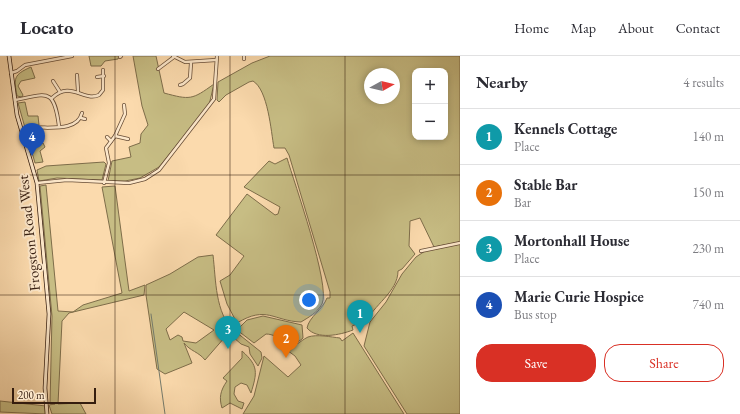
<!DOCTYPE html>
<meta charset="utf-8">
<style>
:root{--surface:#fff;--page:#f7f7f7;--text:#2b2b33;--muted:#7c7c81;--line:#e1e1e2;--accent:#d93025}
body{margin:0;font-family:"EB Garamond",serif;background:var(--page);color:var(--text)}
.controls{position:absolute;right:12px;top:12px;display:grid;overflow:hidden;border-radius:8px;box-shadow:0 2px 6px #0003}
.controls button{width:36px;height:36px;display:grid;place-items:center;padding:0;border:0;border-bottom:1px solid var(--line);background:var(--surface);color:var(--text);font:20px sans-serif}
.compass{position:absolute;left:364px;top:12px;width:36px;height:36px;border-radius:50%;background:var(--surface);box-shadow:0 2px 6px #0003;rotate:82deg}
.scale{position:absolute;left:12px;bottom:10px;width:84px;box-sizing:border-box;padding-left:4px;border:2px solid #351d0f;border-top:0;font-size:11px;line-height:14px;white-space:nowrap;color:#351d0f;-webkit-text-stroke:3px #fce7ca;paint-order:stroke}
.you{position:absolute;left:309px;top:244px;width:14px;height:14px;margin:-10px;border:3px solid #fff;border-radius:50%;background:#1a73e8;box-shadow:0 0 0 6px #1a73e833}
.badge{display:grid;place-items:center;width:26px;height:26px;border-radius:50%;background:var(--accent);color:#fff;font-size:13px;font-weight:700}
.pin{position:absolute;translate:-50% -33px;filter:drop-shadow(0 1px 2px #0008)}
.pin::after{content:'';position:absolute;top:21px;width:14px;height:12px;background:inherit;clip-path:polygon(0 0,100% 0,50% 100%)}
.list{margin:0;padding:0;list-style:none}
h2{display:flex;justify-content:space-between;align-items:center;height:52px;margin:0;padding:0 16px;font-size:17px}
h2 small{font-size:13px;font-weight:400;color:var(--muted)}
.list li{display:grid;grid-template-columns:26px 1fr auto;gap:12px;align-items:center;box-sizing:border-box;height:56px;padding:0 16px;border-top:1px solid var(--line)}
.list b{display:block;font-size:15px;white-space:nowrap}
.list p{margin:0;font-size:13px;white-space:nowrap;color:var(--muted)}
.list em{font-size:13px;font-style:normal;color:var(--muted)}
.actions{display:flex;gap:8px;padding:12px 16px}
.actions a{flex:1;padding:9px 0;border:1px solid var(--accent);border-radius:16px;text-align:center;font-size:14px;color:var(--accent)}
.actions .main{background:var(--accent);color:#fff}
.map{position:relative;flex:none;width:460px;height:358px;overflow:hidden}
header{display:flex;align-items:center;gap:24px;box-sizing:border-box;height:56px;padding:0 20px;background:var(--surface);border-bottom:1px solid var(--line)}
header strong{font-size:19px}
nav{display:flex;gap:22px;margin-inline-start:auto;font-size:14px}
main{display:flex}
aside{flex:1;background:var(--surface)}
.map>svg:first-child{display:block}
</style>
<header>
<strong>Locato</strong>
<nav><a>Home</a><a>Map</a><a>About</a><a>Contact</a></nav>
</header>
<main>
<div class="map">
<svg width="460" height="358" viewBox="0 0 460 358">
<rect width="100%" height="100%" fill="#fbdaad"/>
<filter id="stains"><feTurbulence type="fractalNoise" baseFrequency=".005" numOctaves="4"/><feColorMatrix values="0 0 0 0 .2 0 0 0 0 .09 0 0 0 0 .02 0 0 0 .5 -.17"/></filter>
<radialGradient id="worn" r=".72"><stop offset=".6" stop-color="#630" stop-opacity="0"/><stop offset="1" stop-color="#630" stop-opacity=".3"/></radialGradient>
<g fill="#c7bd84" stroke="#7e6d4a" fill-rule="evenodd">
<path d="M89,0h30l-1,3 -13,2 -4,5h-10z"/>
<path d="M133,0h23l8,37c26,7 28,7 50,-9l-5,21 -50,62 -19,11 -15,3h-17l4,-20 19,-4 -2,-10 11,-4 1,-9 7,-9 -6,-19z"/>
<path d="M270,0h190v186l-26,5 -14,-29 -10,3 -1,25 6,8 -13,15 -4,2c0,21 -25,34 -33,53l-6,-1 -7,3 1,4c-13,5 -36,10 -46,-2 2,-11 16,-19 20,-30h3v-6l-41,-137 -4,-7h-11c-3,-17 -6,-58 -21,-67l-4,1 -23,13 -7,7 -2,-2 1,-18 34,-19zM415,15h30v66h-30zM370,18h24v24h-24z"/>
<path d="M31,11l4,11 -14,3 -3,5 5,9 -1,2 -5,-1c-3,-18 -4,-21 14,-29z"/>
<path d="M25,46l3,14h10l1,9 -9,1v8l6,9h7l2,4 -5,4 3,11 -8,1 -17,-60z"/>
<path d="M287,102c7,24 44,128 35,146 -5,9 -13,13 -21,18 -28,-1 -34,-17 -64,1l-10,-19 -7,-23 10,-6 14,-19 -28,-21 31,-41 28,21 3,-1 2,-7 -36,-20 25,-26 6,3z"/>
<path d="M104,106l2,2 -4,16 -45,-2 -18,3 -2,-11 9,-4z"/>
<path d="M46,129l12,126 15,1 10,-7 39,-12 -20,-106 13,-1 14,105 16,-6 -1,10 -75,18 -7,8 -4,83 22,-1 6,11h-34l-3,-9 6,-1h-5l2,-88 -12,-130z"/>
<path d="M460,188v170h-53l-43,-68 6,-24 16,-20 16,-28 14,-17 9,-6z"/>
<path d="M213,199c3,25 2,58 21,76l-7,8 -2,-2 -20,23c-6,-8 -15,-9 -21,-17l8,20 -27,11 -8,-5 -11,-74v-10l24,-11 28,-17zM184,256l30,18 -18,13 -13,-2 -1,-4 -4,-2 -8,5 -4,-11z"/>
<path d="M263,260l39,9 1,13c-13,13 -23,-4 -37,-4l-12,9 -17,-13 10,-10z"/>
<path d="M236,276l25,20 1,6 -4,8 -8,-12 -1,-7 -8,-3 -8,-7z"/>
<path d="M353,277l51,81h-161l11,-18 10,-40 24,21 13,-12 -6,-9 -11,-8 2,-3c13,1 12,-3 22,-8 9,-3 23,0 32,1l2,3z"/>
<path d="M242,295c17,15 15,22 9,42l-4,-8 -6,-2 -6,4 -1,7 4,7 6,2 -2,6 -12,-6 -8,5c-3,-10 -2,-17 5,-27l-4,-3 19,-20z"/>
<path d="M0,345l46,5 1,8 -47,-2z"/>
</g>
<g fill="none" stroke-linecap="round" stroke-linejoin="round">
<path stroke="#757b6d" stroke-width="1" d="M151,258l14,100"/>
<g stroke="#664c36" stroke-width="4">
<g id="minor">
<path d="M173,0l12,6 31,-2"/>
<path d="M244,0v3"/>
<path d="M120,1l1,-1"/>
<path d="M158,13l16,-12"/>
<path d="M11,17l6,-2 8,-6 47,-9"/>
<path d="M77,19l1,16"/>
<path d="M97,21l7,-1"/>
<path d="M53,25l7,11"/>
<path d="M180,29l3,-1 7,-6 1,-15"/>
<path d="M52,42c19,-18 31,4 47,-3l4,-5v-20"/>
<path d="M15,44c32,-6 39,-13 44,26"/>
<path d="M81,62l4,1"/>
<path d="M35,71v5"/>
<path d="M31,72c15,-2 46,5 51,-15"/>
<path d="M115,80l13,3"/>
<path d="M107,81l4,4"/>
<path d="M37,127l30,-3 62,3 16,-4 14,-9 55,-71 3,-43"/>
<path d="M104,127l5,-20 -3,-15 9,-12 10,-22 -1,-9"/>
<path d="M421,195l39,-8"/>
</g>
</g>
<g stroke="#351d0f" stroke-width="4.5">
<path id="secondary" d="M9,0l8,59 20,68 12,131 -4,74 2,26"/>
</g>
<use href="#minor" stroke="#fce7ca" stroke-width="2.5"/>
<use href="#secondary" stroke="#fce7ca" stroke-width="3"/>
</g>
<path fill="none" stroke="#351d0f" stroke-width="1" stroke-opacity="0.55" d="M115,0v358M230,0v358M345,0v358M0,119h460M0,239h460"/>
<g text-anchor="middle" stroke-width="4" stroke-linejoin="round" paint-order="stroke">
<g font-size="15" fill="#351d0f" stroke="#fce7ca">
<text transform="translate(29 177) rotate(-96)" y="5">Frogston Road West</text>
</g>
</g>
<rect width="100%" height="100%" filter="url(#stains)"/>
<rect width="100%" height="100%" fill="url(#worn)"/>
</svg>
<div class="controls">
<button>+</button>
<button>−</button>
</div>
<svg class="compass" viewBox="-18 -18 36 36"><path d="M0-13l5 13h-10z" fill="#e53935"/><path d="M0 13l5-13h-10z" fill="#7c7c81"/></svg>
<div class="scale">200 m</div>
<div class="you"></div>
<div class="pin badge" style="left:360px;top:277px;background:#0f9aa8">1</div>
<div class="pin badge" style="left:286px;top:302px;background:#e8710a">2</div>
<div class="pin badge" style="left:228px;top:293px;background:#0f9aa8">3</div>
<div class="pin badge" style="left:32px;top:100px;background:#1a4fb4">4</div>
</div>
<aside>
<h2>Nearby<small>4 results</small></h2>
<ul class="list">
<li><span class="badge" style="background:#0f9aa8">1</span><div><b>Kennels Cottage</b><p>Place</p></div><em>140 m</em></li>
<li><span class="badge" style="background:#e8710a">2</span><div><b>Stable Bar</b><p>Bar</p></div><em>150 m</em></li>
<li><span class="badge" style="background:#0f9aa8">3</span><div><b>Mortonhall House</b><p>Place</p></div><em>230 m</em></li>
<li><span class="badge" style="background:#1a4fb4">4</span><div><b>Marie Curie Hospice</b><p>Bus stop</p></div><em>740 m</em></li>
</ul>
<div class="actions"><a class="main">Save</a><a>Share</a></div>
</aside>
</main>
